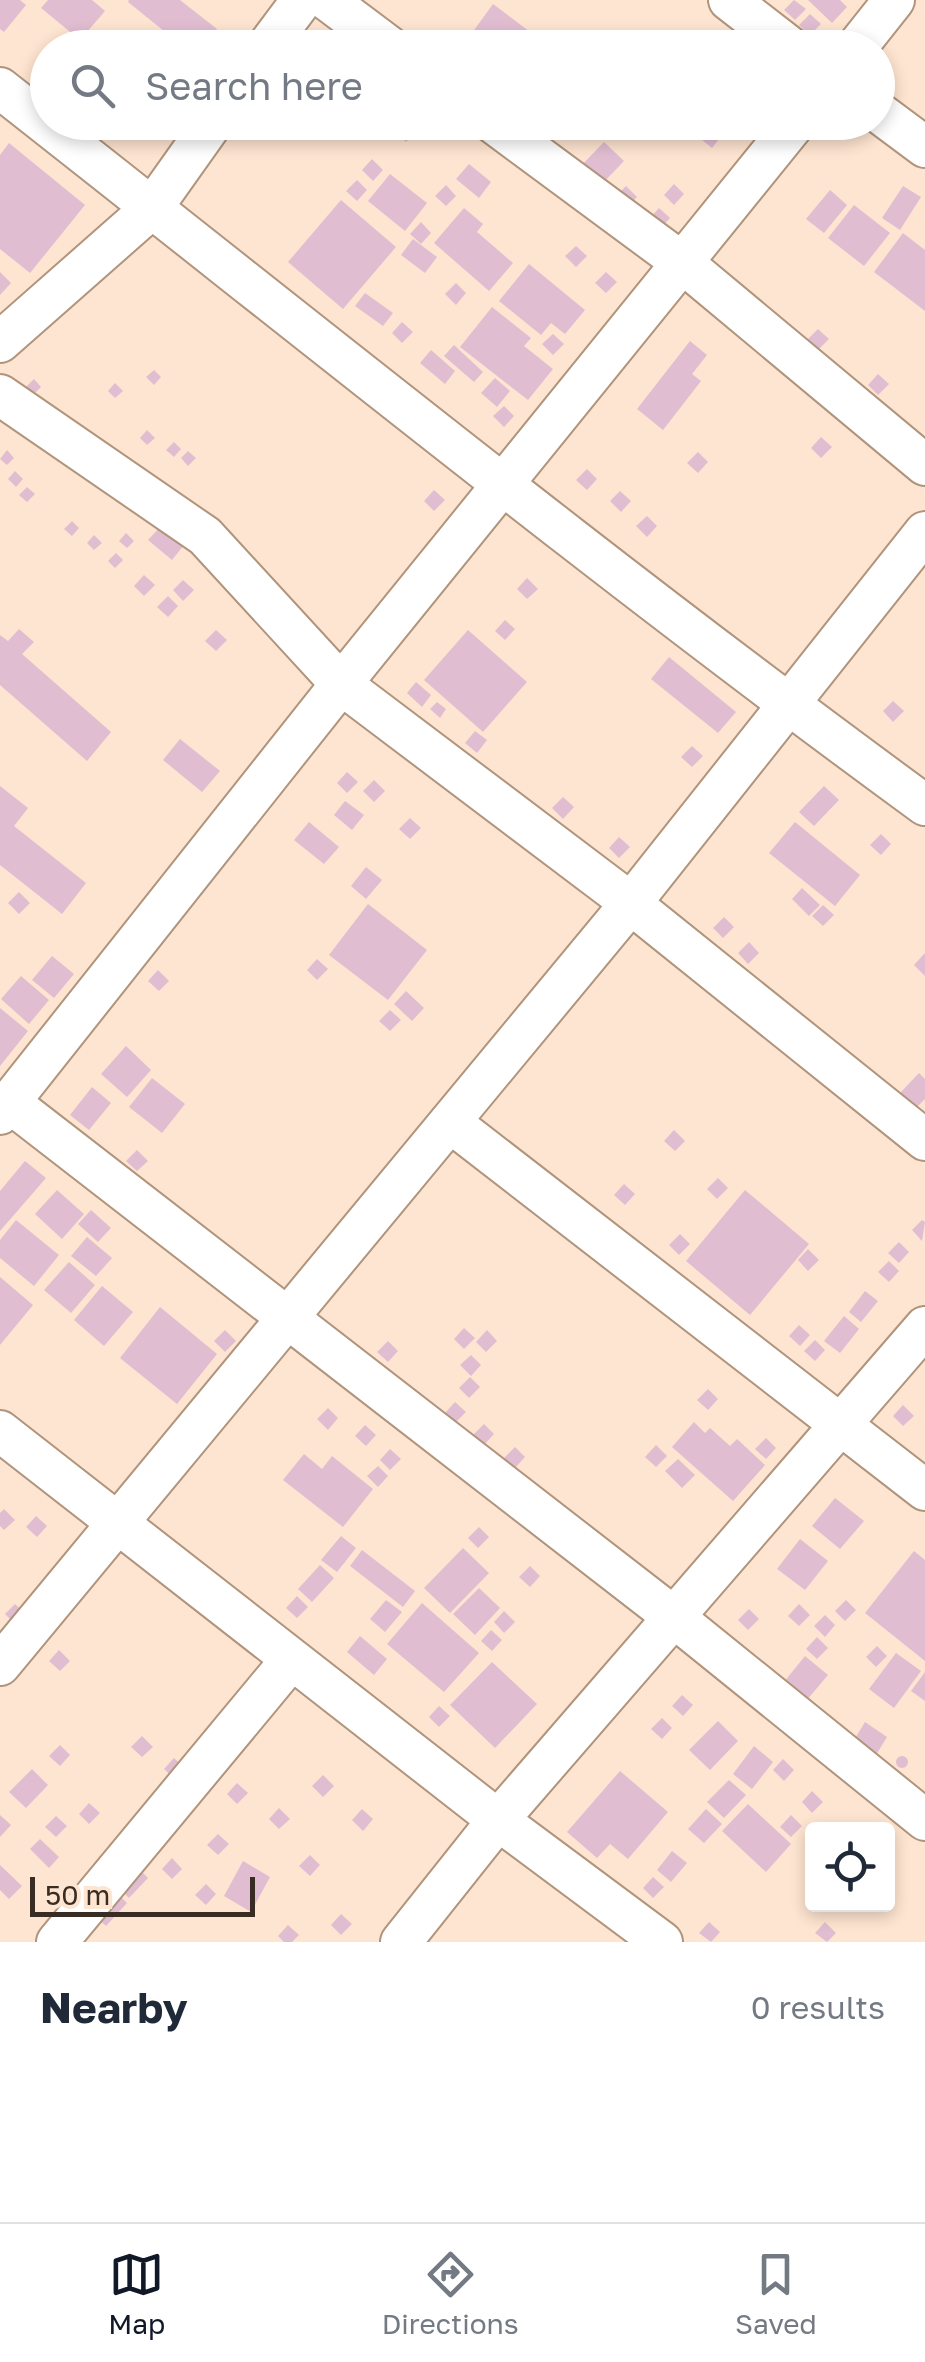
<!DOCTYPE html>
<style>
:root{--surface:#fff;--page:#f2f2f3;--text:#1f2937;--muted:#747a83;--line:#e0e1e3;--accent:#111827}
body{margin:0;font-family:"Golos Text",sans-serif;background:var(--page);color:var(--text)}
.controls{position:absolute;right:30px;bottom:30px;display:grid;overflow:hidden;border-radius:10px;box-shadow:0 5px 15px #0003}
.controls button{width:90px;height:90px;display:grid;place-items:center;padding:0;border:0;border-bottom:2px solid var(--line);background:var(--surface);color:var(--text);font:50px sans-serif}
.scale{position:absolute;left:30px;bottom:25px;width:225px;box-sizing:border-box;padding-left:10px;border:5px solid #392d23;border-top:0;font-size:28px;line-height:35px;white-space:nowrap;color:#392d23;-webkit-text-stroke:8px #fee5d1;paint-order:stroke}
.list{margin:0;padding:0;list-style:none}
h2{display:flex;justify-content:space-between;align-items:center;height:130px;margin:0;padding:0 40px;font-size:42px}
h2 small{font-size:32px;font-weight:400;color:var(--muted)}
.icon{flex:none;width:55px;height:55px;fill:none;stroke:currentColor;stroke-width:2;stroke-linecap:round;stroke-linejoin:round}
.map{position:relative;flex:none;width:925px;height:1942px;overflow:hidden}
.search{position:absolute;background:var(--surface);box-shadow:0 5px 15px #0003;left:30px;right:30px;top:30px;height:110px;display:flex;align-items:center;gap:25px;box-sizing:border-box;padding:0 35px;border-radius:55px;color:var(--muted);font-size:38px}
.sheet{height:280px;background:var(--surface)}
nav{display:flex;justify-content:space-around;align-items:center;box-sizing:border-box;height:140px;border-top:2px solid var(--line);background:var(--surface);font-size:28px;color:var(--muted)}
nav a{display:grid;justify-items:center;gap:5px}
nav .on{color:var(--accent)}
.map>svg:first-child{display:block}
</style>
<div class="map">
<svg width="925" height="1942" viewBox="0 0 925 1942">
<rect width="100%" height="100%" fill="#fee5d1"/>
<g fill="#e1bdd1">
<path d="M0,0h20l6,5 -22,27 -4,-3z"/>
<path d="M48,0h44l13,11 -25,29 -39,-32z"/>
<path d="M129,0h51l37,29 -15,19h-17l-57,-46z"/>
<path d="M794,0l12,9 -11,11 -11,-10z"/>
<path d="M808,0h32l7,7 -15,16z"/>
<path d="M493,4l53,40 -2,4h-83z"/>
<path d="M810,14l11,10 -11,11 -11,-10z"/>
<path d="M404,122l13,9 -11,11 -11,-10z"/>
<path d="M680,122h52l-20,26z"/>
<path d="M604,142l20,19 -26,27 -20,-19z"/>
<path d="M9,143l76,62 -55,68 -30,-24v-94z"/>
<path d="M372,159l11,11 -10,11 -11,-11z"/>
<path d="M469,164l22,18 -12,16 -23,-19z"/>
<path d="M390,174l37,29 -22,28 -37,-30z"/>
<path d="M357,180l10,10 -10,11 -11,-10z"/>
<path d="M674,184l10,10 -10,11 -10,-10z"/>
<path d="M446,185l10,11 -10,10 -11,-10z"/>
<path d="M626,186l11,11 -11,11 -11,-11z"/>
<path d="M903,186l18,11 -21,33 -18,-12z"/>
<path d="M830,190l17,15 -23,28 -18,-14z"/>
<path d="M341,200l55,47 -53,62 -55,-47z"/>
<path d="M854,205l36,28 -26,33 -36,-28z"/>
<path d="M464,208l19,16 -6,8 36,31 -24,28 -55,-48z"/>
<path d="M659,208l11,10 -10,11 -11,-10z"/>
<path d="M421,222l10,11 -10,11 -11,-10z"/>
<path d="M903,233l22,17v61l-51,-39z"/>
<path d="M413,239l24,18 -12,16 -24,-18z"/>
<path d="M576,246l11,10 -11,11 -11,-11z"/>
<path d="M529,264l56,46 -20,24 -14,-11 -10,12 -42,-34z"/>
<path d="M0,272l11,11 -11,12z"/>
<path d="M606,272l11,10 -11,11 -11,-10z"/>
<path d="M456,283l10,10 -10,12 -11,-11z"/>
<path d="M365,293l28,20 -10,13 -28,-20z"/>
<path d="M492,307l39,31 -7,8 29,23 -25,31 -68,-53z"/>
<path d="M402,322l11,10 -11,11 -10,-10z"/>
<path d="M818,329l11,10 -11,11 -11,-10z"/>
<path d="M553,334l11,10 -11,11 -11,-11z"/>
<path d="M690,341l17,14 -15,19 9,7 -38,49 -26,-21z"/>
<path d="M454,345l29,27 -9,10 -30,-26z"/>
<path d="M431,350l24,21 -10,13 -25,-21z"/>
<path d="M154,370l7,7 -7,8 -8,-8z"/>
<path d="M878,374l11,10 -11,11 -10,-10z"/>
<path d="M495,378l15,13 -13,16 -16,-14z"/>
<path d="M34,379l7,8 -7,7 -8,-7z"/>
<path d="M115,383l8,8 -8,7 -7,-7z"/>
<path d="M504,406l10,10 -10,11 -11,-11z"/>
<path d="M147,430l8,8 -8,7 -7,-7z"/>
<path d="M821,437l11,10 -11,11 -10,-10z"/>
<path d="M174,442l7,7 -7,8 -8,-7z"/>
<path d="M7,450l7,8 -7,7 -7,-6z"/>
<path d="M188,451l8,7 -8,8 -7,-8z"/>
<path d="M698,452l10,10 -10,11 -11,-10z"/>
<path d="M587,469l10,10 -10,11 -11,-10z"/>
<path d="M15,471l8,8 -7,8 -8,-8z"/>
<path d="M27,487l8,7 -8,8 -8,-7z"/>
<path d="M434,490l11,10 -11,11 -10,-10z"/>
<path d="M620,491l11,10 -10,11 -11,-11z"/>
<path d="M647,516l10,10 -10,11 -11,-11z"/>
<path d="M72,521l7,7 -7,8 -8,-7z"/>
<path d="M162,525l22,20 -12,15 -24,-20z"/>
<path d="M126,533l8,8 -7,7 -8,-7z"/>
<path d="M94,535l8,8 -8,7 -7,-7z"/>
<path d="M116,553l7,7 -8,8 -7,-7z"/>
<path d="M144,575l11,10 -11,11 -10,-10z"/>
<path d="M527,578l11,11 -11,10 -10,-10z"/>
<path d="M183,580l11,10 -11,11 -10,-11z"/>
<path d="M168,596l10,10 -10,11 -11,-10z"/>
<path d="M505,620l10,9 -10,11 -10,-9z"/>
<path d="M19,629l15,13 -12,12 89,78 -24,29 -87,-76v-50l8,6z"/>
<path d="M216,630l11,10 -11,11 -11,-10z"/>
<path d="M468,630l59,52 -44,50 -59,-52z"/>
<path d="M669,657l67,55 -18,21 -67,-54z"/>
<path d="M416,682l15,13 -9,12 -15,-14z"/>
<path d="M893,701l11,10 -11,11 -10,-11z"/>
<path d="M437,702l9,7 -6,9 -10,-9z"/>
<path d="M475,731l12,9 -10,13 -12,-10z"/>
<path d="M180,739l40,32 -18,21 -39,-32z"/>
<path d="M692,746l11,10 -11,11 -11,-10z"/>
<path d="M347,772l11,10 -11,11 -10,-10z"/>
<path d="M374,780l11,11 -11,11 -11,-11z"/>
<path d="M0,786l28,22 -14,18 72,57 -24,31 -62,-49z"/>
<path d="M824,786l15,14 -25,26 -15,-14z"/>
<path d="M563,797l11,10 -11,12 -11,-11z"/>
<path d="M345,801l19,14 -12,15 -18,-15z"/>
<path d="M410,818l11,10 -11,11 -11,-10z"/>
<path d="M309,822l30,25 -15,17 -30,-24z"/>
<path d="M795,822l65,53 -25,31 -66,-53z"/>
<path d="M881,834l10,10 -10,11 -11,-10z"/>
<path d="M619,837l11,10 -11,11 -10,-10z"/>
<path d="M366,867l16,13 -16,19 -15,-13z"/>
<path d="M802,888l18,17 -11,11 -17,-17z"/>
<path d="M19,892l11,11 -11,11 -11,-11z"/>
<path d="M368,904l59,46 -39,50 -59,-45z"/>
<path d="M823,905l11,10 -11,11 -11,-10z"/>
<path d="M724,917l10,10 -11,11 -10,-10z"/>
<path d="M749,942l10,11 -11,11 -10,-11z"/>
<path d="M925,953v23l-11,-11z"/>
<path d="M52,956l22,18 -20,24 -22,-18z"/>
<path d="M317,959l11,10 -11,11 -10,-10z"/>
<path d="M158,970l11,11 -10,10 -11,-10z"/>
<path d="M21,976l28,24 -20,24 -28,-25z"/>
<path d="M406,991l18,17 -12,13 -18,-17z"/>
<path d="M0,1008l28,23 -28,35z"/>
<path d="M390,1010l11,10 -11,11 -11,-10z"/>
<path d="M126,1046l25,24 -24,27 -26,-23z"/>
<path d="M919,1073l6,6v20l-9,9 -16,-15z"/>
<path d="M152,1078l33,26 -23,29 -33,-26z"/>
<path d="M92,1087l19,16 -22,27 -19,-15z"/>
<path d="M674,1130l11,11 -10,10 -11,-10z"/>
<path d="M137,1150l11,11 -11,10 -11,-10z"/>
<path d="M25,1161l21,17 -46,53v-40z"/>
<path d="M718,1178l10,10 -11,11 -10,-10z"/>
<path d="M624,1184l11,10 -10,11 -11,-10z"/>
<path d="M57,1190l27,24 -22,25 -27,-25z"/>
<path d="M745,1190l64,54 -59,71 -64,-54z"/>
<path d="M91,1210l20,18 -13,14 -20,-18z"/>
<path d="M16,1220l43,35 -25,31 -34,-28v-18z"/>
<path d="M922,1220l3,2 -3,19 -10,-11z"/>
<path d="M680,1234l10,10 -11,11 -10,-10z"/>
<path d="M87,1237l25,21 -16,18 -25,-20z"/>
<path d="M899,1242l10,10 -10,11 -11,-10z"/>
<path d="M808,1249l11,11 -11,11 -10,-11z"/>
<path d="M889,1261l10,10 -10,11 -11,-10z"/>
<path d="M69,1262l26,23 -24,28 -27,-23z"/>
<path d="M0,1277l33,28 -33,40z"/>
<path d="M102,1286l31,26 -29,34 -30,-26z"/>
<path d="M865,1291l13,10 -17,21 -12,-10z"/>
<path d="M160,1307l57,47 -40,50 -57,-46z"/>
<path d="M844,1316l15,13 -19,24 -16,-12z"/>
<path d="M799,1325l11,10 -10,11 -11,-10z"/>
<path d="M464,1328l11,10 -11,11 -10,-10z"/>
<path d="M225,1330l11,11 -11,11 -11,-11z"/>
<path d="M487,1330l10,11 -11,11 -10,-10z"/>
<path d="M815,1340l10,10 -10,11 -11,-10z"/>
<path d="M388,1341l10,10 -10,11 -11,-10z"/>
<path d="M471,1355l10,10 -10,11 -11,-11z"/>
<path d="M470,1377l10,10 -11,11 -10,-10z"/>
<path d="M708,1389l10,10 -10,11 -11,-10z"/>
<path d="M455,1402l11,10 -11,11 -10,-10z"/>
<path d="M903,1405l11,11 -11,10 -10,-10z"/>
<path d="M328,1408l10,10 -10,12 -11,-11z"/>
<path d="M694,1422l11,11 5,-5 20,18 7,-7 28,26 -32,36 -61,-54z"/>
<path d="M484,1424l10,10 -10,11 -11,-10z"/>
<path d="M365,1425l11,10 -10,11 -11,-10z"/>
<path d="M766,1438l10,10 -10,11 -11,-10z"/>
<path d="M656,1445l11,11 -11,11 -11,-10z"/>
<path d="M515,1447l10,10 -10,11 -11,-10z"/>
<path d="M390,1449l11,10 -11,11 -10,-10z"/>
<path d="M304,1454l18,15 10,-13 41,33 -30,38 -60,-47z"/>
<path d="M678,1459l17,16 -13,13 -17,-17z"/>
<path d="M378,1466l10,10 -10,11 -11,-11z"/>
<path d="M835,1498l29,23 -24,28 -28,-23z"/>
<path d="M4,1509l11,11 -11,10 -4,-4v-13z"/>
<path d="M36,1516l11,10 -10,11 -11,-10z"/>
<path d="M479,1527l10,10 -11,11 -10,-10z"/>
<path d="M341,1536l15,12 -19,24 -16,-12z"/>
<path d="M800,1539l28,22 -23,29 -28,-21z"/>
<path d="M463,1548l26,25 -39,40 -26,-25z"/>
<path d="M362,1550l53,41 -12,16 -53,-41z"/>
<path d="M914,1551l11,9v101l-60,-48z"/>
<path d="M320,1565l14,13 -22,24 -14,-13z"/>
<path d="M530,1566l10,10 -10,11 -11,-10z"/>
<path d="M479,1588l21,20 -25,27 -22,-21z"/>
<path d="M297,1596l11,11 -11,11 -11,-10z"/>
<path d="M386,1600l16,12 -17,20 -15,-13z"/>
<path d="M846,1600l10,10 -11,11 -10,-10z"/>
<path d="M422,1603l57,50 -35,39 -57,-48z"/>
<path d="M15,1604l11,10 -10,11 -11,-11z"/>
<path d="M799,1604l11,11 -11,11 -11,-10z"/>
<path d="M749,1609l10,10 -11,11 -10,-10z"/>
<path d="M504,1611l11,11 -11,11 -10,-11z"/>
<path d="M825,1615l10,10 -10,12 -11,-11z"/>
<path d="M491,1630l11,10 -10,11 -11,-10z"/>
<path d="M360,1636l27,23 -13,16 -27,-23z"/>
<path d="M817,1637l11,11 -11,11 -11,-10z"/>
<path d="M877,1646l10,10 -11,11 -10,-10z"/>
<path d="M59,1650l11,11 -10,10 -11,-10z"/>
<path d="M896,1653l25,18 -27,37 -25,-19z"/>
<path d="M805,1656l23,19 -22,26 -22,-19z"/>
<path d="M492,1662l45,42 -42,44 -45,-43z"/>
<path d="M925,1672v29l-14,-10z"/>
<path d="M682,1695l11,10 -10,11 -11,-10z"/>
<path d="M439,1706l11,10 -11,11 -10,-10z"/>
<path d="M662,1718l10,10 -10,11 -11,-10z"/>
<path d="M718,1721l20,20 -28,29 -21,-20z"/>
<path d="M865,1722l22,15 -11,18 -22,-15z"/>
<path d="M142,1736l11,11 -11,10 -11,-10z"/>
<path d="M60,1745l10,10 -10,11 -11,-10z"/>
<path d="M754,1746l19,16 -21,27 -19,-15z"/>
<circle cx="902" cy="1762" r="6"/>
<path d="M174,1758l11,10 -10,11 -11,-10z"/>
<path d="M783,1759l11,11 -10,11 -11,-11z"/>
<path d="M32,1769l16,16 -22,23 -17,-16z"/>
<path d="M620,1771l48,41 -40,47 -18,-15 -13,14 -30,-26z"/>
<path d="M323,1775l11,11 -11,11 -11,-11z"/>
<path d="M729,1780l17,15 -22,23 -17,-16z"/>
<path d="M237,1783l11,10 -11,11 -10,-10z"/>
<path d="M812,1791l11,11 -11,11 -10,-11z"/>
<path d="M89,1803l11,10 -11,11 -10,-10z"/>
<path d="M748,1804l43,40 -25,28 -44,-41z"/>
<path d="M279,1808l11,11 -11,10 -10,-10z"/>
<path d="M362,1809l11,10 -10,12 -11,-11z"/>
<path d="M706,1809l16,15 -18,19 -16,-14z"/>
<path d="M0,1815l11,10 -11,12z"/>
<path d="M791,1815l11,11 -11,11 -11,-10z"/>
<path d="M56,1816l11,10 -11,11 -11,-10z"/>
<path d="M218,1834l11,10 -11,11 -11,-10z"/>
<path d="M40,1839l19,18 -10,11 -19,-19z"/>
<path d="M672,1851l15,12 -16,19 -14,-12z"/>
<path d="M310,1855l10,10 -10,11 -11,-10z"/>
<path d="M172,1858l10,11 -10,10 -10,-10z"/>
<path d="M243,1861l27,16 -19,35 -27,-16z"/>
<path d="M0,1865l22,21 -13,13 -9,-9z"/>
<path d="M136,1866l12,12 -19,20 -12,-12z"/>
<path d="M653,1877l11,10 -11,11 -10,-10z"/>
<path d="M206,1884l10,10 -10,11 -11,-10z"/>
<path d="M116,1892l11,11 -21,23 -12,-11z"/>
<path d="M341,1914l11,10 -11,11 -10,-10z"/>
<path d="M709,1922l11,10 -9,10 -12,-9z"/>
<path d="M825,1922l11,11 -9,9 -12,-9z"/>
<path d="M288,1925l11,10 -7,7h-8l-6,-6z"/>
</g>
<g fill="none" stroke-linecap="round" stroke-linejoin="round">
<g stroke="#b0947c" stroke-width="44">
<g id="minor">
<path d="M327,0l64,48"/>
<path d="M729,0l62,48"/>
<path d="M266,48l36,-48"/>
<path d="M856,48l38,-48"/>
<path d="M0,88c307,241 610,487 925,717"/>
<path d="M878,112l47,35"/>
<path d="M492,122l192,142 241,201"/>
<path d="M0,342l152,-134 61,-86"/>
<path d="M0,395l205,141 136,148 274,207 310,249"/>
<path d="M9,1102l666,516 250,202"/>
<path d="M0,1114l341,-430 455,-562"/>
<path d="M450,1122l475,368"/>
<path d="M0,1431l498,389 164,122"/>
<path d="M0,1665l631,-762 294,-371"/>
<path d="M57,1942l234,-282"/>
<path d="M401,1942l97,-122 427,-493"/>
</g>
</g>
<use href="#minor" stroke="#fff" stroke-width="40"/>
</g>
</svg>
<div class="controls">
<button><svg class="icon" aria-label="locate" viewBox="0 0 24 24"><circle cx="12" cy="12" r="6"/><path d="M12 2v4M12 18v4M2 12h4M18 12h4"/></svg></button>
</div>
<div class="scale">50 m</div>
<div class="search"><svg class="icon" aria-label="search" viewBox="0 0 24 24"><circle cx="10" cy="10" r="6"/><path d="M15 15l6 6"/></svg>Search here</div>
</div>
<section class="sheet">
<h2>Nearby<small>0 results</small></h2>
<ul class="list">
</ul>
</section>
<nav>
<a class="on"><svg class="icon" aria-label="map" viewBox="0 0 24 24"><path d="M3 6l6-2 6 2 6-2v14l-6 2-6-2-6 2zM9 4v14M15 6v14"/></svg>Map</a>
<a><svg class="icon" aria-label="directions" viewBox="0 0 24 24"><path d="M12 3l9 9-9 9-9-9zM9 14v-3h6M13 9l2 2-2 2"/></svg>Directions</a>
<a><svg class="icon" aria-label="saved" viewBox="0 0 24 24"><path d="M7 4h10v16l-5-4-5 4z"/></svg>Saved</a>
</nav>
